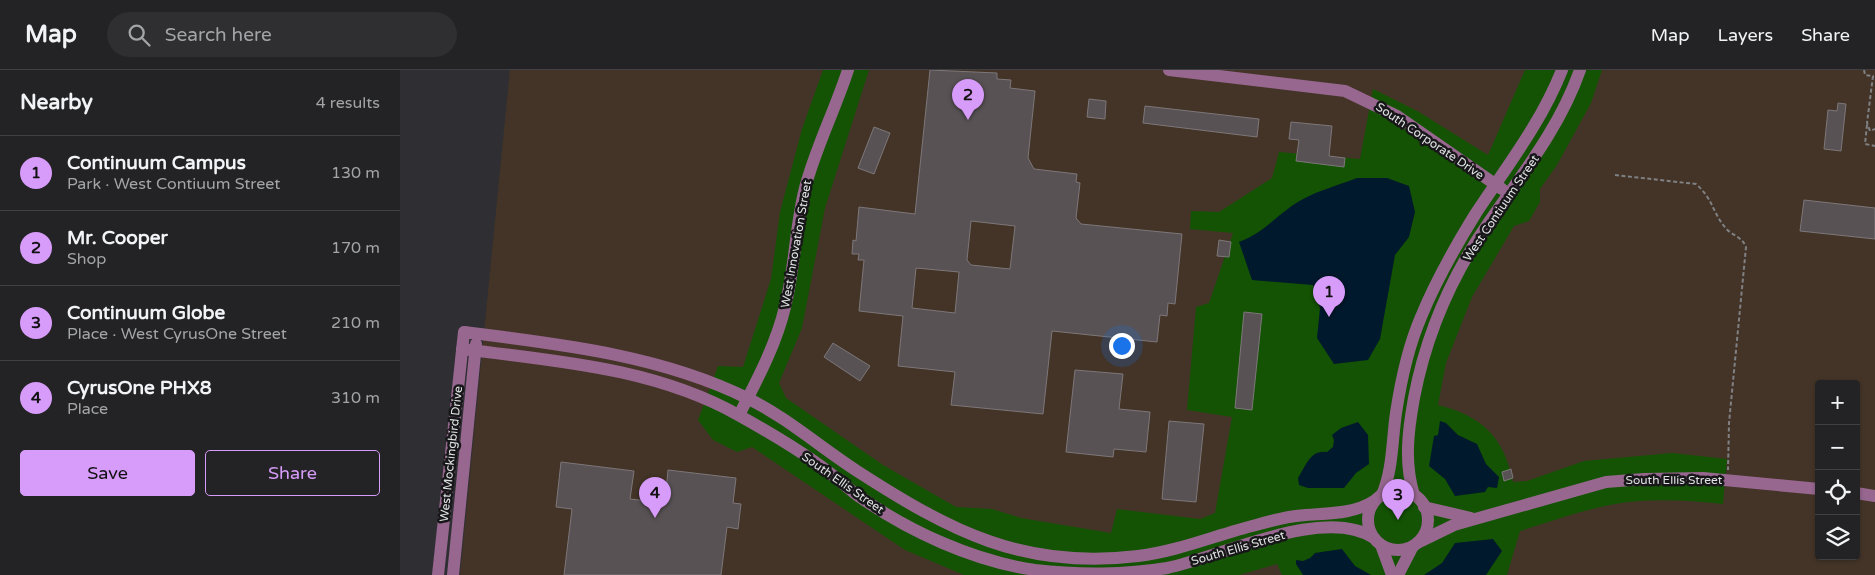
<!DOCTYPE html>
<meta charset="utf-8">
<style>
:root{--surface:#232326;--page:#2f2f32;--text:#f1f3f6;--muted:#a3a4a7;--line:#404043;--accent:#d79bf9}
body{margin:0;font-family:"Varela Round",sans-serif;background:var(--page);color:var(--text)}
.controls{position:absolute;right:15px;bottom:15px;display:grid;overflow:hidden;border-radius:5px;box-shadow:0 1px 4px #0004}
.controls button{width:45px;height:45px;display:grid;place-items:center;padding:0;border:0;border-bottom:1px solid var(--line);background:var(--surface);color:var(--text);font:25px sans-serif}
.you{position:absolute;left:721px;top:275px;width:18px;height:18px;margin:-12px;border:4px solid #fff;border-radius:50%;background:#1a73e8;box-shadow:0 0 0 8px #1a73e833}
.badge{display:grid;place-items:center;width:32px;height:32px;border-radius:50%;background:var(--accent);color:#111;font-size:16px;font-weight:700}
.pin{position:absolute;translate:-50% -41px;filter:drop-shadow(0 1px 2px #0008)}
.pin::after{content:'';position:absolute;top:26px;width:18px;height:15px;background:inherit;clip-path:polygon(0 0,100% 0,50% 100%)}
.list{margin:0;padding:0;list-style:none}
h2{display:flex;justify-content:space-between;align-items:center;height:65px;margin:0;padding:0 20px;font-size:21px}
h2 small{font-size:16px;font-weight:400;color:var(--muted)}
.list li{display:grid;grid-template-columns:32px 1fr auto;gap:15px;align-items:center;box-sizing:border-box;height:75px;padding:0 20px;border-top:1px solid var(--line)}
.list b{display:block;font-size:19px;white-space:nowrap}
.list p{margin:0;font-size:16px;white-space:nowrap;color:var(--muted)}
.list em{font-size:16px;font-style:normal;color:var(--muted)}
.actions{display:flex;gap:10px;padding:15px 20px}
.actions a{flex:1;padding:11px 0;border:1px solid var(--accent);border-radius:5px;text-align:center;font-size:18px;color:var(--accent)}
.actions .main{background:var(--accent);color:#111}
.icon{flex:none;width:28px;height:28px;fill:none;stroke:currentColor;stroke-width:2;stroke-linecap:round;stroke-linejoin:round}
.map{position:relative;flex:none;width:1475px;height:505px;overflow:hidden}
header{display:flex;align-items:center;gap:30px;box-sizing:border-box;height:70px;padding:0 25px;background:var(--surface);border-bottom:1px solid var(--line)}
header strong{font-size:24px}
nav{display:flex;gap:28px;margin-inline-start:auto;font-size:18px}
.search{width:350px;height:45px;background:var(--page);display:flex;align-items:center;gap:12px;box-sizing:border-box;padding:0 18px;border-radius:28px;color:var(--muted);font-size:19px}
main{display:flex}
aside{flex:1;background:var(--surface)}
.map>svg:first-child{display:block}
</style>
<header>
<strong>Map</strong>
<div class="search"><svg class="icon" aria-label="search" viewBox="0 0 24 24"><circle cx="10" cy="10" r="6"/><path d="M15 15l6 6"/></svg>Search here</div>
<nav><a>Map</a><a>Layers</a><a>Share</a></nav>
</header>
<main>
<aside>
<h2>Nearby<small>4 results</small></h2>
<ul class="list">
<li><span class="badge">1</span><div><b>Continuum Campus</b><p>Park · West Contiuum Street</p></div><em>130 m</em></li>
<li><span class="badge">2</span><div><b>Mr. Cooper</b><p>Shop</p></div><em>170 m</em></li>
<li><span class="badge">3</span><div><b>Continuum Globe</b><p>Place · West CyrusOne Street</p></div><em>210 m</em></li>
<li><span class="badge">4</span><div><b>CyrusOne PHX8</b><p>Place</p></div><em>310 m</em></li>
</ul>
<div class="actions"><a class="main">Save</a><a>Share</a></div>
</aside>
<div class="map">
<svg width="1475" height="505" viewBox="0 0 1475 505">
<rect width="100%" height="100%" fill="#2f2f33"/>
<path fill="#433427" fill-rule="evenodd" d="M110,0h1365v505h-1415zM1419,314h37v172h-37z"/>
<path fill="#135303" d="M423,0h46l-44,138 -23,120 -23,55 7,15 97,67 73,42 36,2 29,9 90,15 6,-24 83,10 15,-6 17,-96 -45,-7 9,-103 13,-4 24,-70 -43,-4 1,-18 28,1 53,-34 7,-26 81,7 13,-70 46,23 69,43 37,-85h77l-11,33 -34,62 -17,24v13l-11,19 -15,5 -42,71 -26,66 -8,42c44,11 66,32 75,77l14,-1 57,-20 88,-8 55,6 -4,45c-28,-3 -56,-5 -84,-3 -41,3 -80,18 -119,30l-13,44h-225l-5,-11 -38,11h-275l-59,-25 -153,-103 -15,5 -24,-12 -15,-20 20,-54 25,1 28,-88 9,-67 22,-83z"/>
<g fill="#00192c">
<path d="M957,108h30l22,8 6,26 -6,25 -14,18 -15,84 -12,21 -34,4 -17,-26 3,-30 -7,-23 -61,-5 -13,-38c25,-10 33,-22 54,-37 19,-13 43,-19 64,-27z"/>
<path d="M1040,351l6,2 12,12 19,9 9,20 13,13 -2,11 -9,-1 -3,5 -30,4 -10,-17 -16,-13 5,-30 4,-1z"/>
<path d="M958,352l10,13 1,29 -13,9 -12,15h-36l-9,-3 -1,-7c8,-12 12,-29 29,-26l6,-5 1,-7 -2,-5 9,-7z"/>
<path d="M1093,469l9,12 -16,24h-62l18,-12 13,-20z"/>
<path d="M942,479l13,17 16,9h-68l-7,-11v-4l7,1 7,-3 5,-5z"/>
</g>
<g fill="#585254" stroke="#7d7779" fill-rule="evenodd">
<path d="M530,0l67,3v6l14,1 -1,8 25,3 -7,67 6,11 43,5 -1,8 4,1 -4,35 5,6 101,10 -7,70 -7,-1 -1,13 -7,-1 -3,27 -105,-11 -9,83 -92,-9 4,-33 -57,-6 5,-50 -44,-5 5,-51h-6l1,-6h-7l1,-14 3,1 3,-34 56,7zM571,151l44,5 -5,43 -39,-4 -4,-5zM516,198l43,4 -4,41 -43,-5z"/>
<path d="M689,29l17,2 -1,18 -18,-2z"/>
<path d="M1438,33l8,1 -5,47 -17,-2 4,-39 9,1z"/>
<path d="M745,36l114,13 -2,18 -114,-14z"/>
<path d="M891,52l41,4 -3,30 16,2 -1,9 -48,-6 3,-21 -10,-1z"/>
<path d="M474,57l16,6 -16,41 -16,-6z"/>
<path d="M1404,130l71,8v31l-75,-8z"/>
<path d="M819,170l12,2 -2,15 -12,-1z"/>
<path d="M844,242l18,2 -10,96 -17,-2z"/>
<path d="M433,273l37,23 -10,15 -36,-24z"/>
<path d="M675,300l48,4 -4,35 31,3 -4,40 -32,-3 -1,8 -47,-5z"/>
<path d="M769,351l35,3 -8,78 -34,-3z"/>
<path d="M161,392l73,9 -4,28 35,4 3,-33 68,8 -3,25 8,1 -3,25 -11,-2 -6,48h-157l8,-66 -16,-2z"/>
<path d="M1111,399l2,9 -9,3 -2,-9z"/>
</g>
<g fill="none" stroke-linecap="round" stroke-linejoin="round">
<g stroke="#808184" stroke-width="2" stroke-dasharray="4 2.5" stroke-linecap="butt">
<path d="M1464,0l1,5 8,1 -6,47 3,8 5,-2"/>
<path d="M1467,55l-2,19 10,2"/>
<path d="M1215,105l81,9c17,15 16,27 28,42 7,10 17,9 22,21l-17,176 -1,47"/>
</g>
<g stroke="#97678f" stroke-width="12">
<path d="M769,0l176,21 52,25 105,73"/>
<path d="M62,279c94,12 194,19 278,67 25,14 51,29 75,46 15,10 28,22 42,33 51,36 116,66 178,75 42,5 91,5 132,-2 54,-11 157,-63 207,-30"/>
<path d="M339,345c18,-35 37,-70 46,-108 10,-39 10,-80 20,-119 11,-41 30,-78 43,-118"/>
<circle cx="998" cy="450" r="30"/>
<path d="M1456,423l19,3"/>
<path d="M982,425c11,-26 10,-55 14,-82 5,-33 12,-66 25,-96 15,-37 34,-70 55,-104 31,-47 65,-90 86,-143"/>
<path d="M1014,425c-10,-32 -6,-64 0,-97 12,-63 38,-123 75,-176 34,-49 71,-95 91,-152"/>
<path d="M1024,437l47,11"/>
<path d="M1017,473l37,-18 152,-43 38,-3 59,-1 116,11"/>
<path d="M981,475l11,30"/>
<path d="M38,505l26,-243c95,12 196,23 283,66 39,19 73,49 110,73 93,60 166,99 281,85 41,-5 78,-21 118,-31 11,-3 22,-6 33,-8 28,-5 60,0 85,-16"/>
<path d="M53,505l23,-231"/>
<path d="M998,505l15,-29"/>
</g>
</g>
<g text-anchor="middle" stroke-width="5" stroke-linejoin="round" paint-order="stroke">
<g font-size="12" fill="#e2e3e5" stroke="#171719">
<text transform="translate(1030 71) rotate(34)" y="4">South Corporate Drive</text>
<text transform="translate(1101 138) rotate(-56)" y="4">West Contiuum Street</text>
<text transform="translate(396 174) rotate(-80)" y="4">West Innovation Street</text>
<text transform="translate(51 384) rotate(-84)" y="4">West Mockingbird Drive</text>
<text x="1274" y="414">South Ellis Street</text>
<text transform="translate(443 413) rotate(35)" y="4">South Ellis Street</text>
<text transform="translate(838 478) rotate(-16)" y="4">South Ellis Street</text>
</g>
</g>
</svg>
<div class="controls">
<button>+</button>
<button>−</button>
<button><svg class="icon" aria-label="locate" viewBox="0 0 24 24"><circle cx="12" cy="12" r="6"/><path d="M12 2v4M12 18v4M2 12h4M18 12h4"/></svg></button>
<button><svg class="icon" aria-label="layers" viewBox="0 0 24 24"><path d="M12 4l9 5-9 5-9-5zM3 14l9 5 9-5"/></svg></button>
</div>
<div class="you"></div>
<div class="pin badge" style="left:929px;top:247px">1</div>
<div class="pin badge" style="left:568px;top:50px">2</div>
<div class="pin badge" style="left:998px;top:450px">3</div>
<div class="pin badge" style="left:255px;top:448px">4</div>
</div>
</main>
